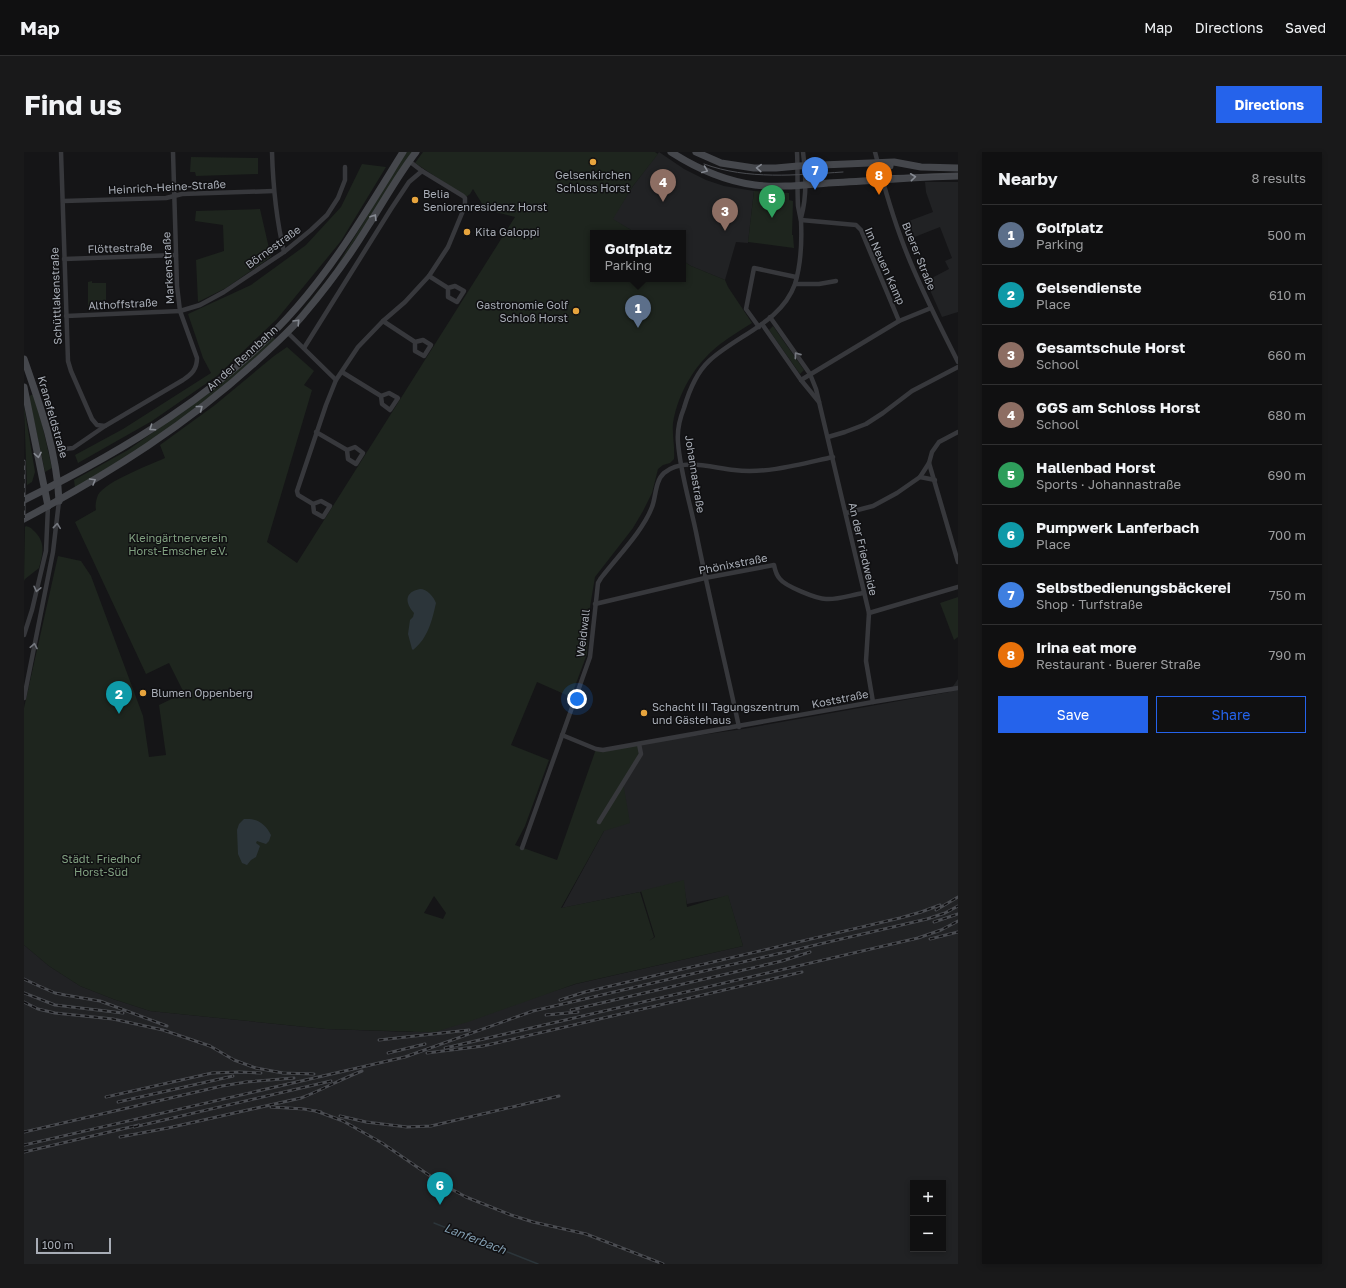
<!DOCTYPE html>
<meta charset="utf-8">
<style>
:root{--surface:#101011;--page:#19191a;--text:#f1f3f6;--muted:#9c9d9f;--line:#303031;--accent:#2563eb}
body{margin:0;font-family:"Golos Text",sans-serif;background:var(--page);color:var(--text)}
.controls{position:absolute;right:12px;bottom:12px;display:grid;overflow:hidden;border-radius:0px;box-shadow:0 2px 6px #0003}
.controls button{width:36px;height:36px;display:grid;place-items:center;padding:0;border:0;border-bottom:1px solid var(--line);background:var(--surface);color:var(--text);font:20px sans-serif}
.scale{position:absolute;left:12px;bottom:10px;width:75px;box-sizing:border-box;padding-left:4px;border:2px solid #a8adb6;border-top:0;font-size:11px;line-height:14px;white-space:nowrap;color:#a8adb6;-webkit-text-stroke:3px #101012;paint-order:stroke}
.you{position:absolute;left:553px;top:547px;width:14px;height:14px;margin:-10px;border:3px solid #fff;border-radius:50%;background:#1a73e8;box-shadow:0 0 0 6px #1a73e833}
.badge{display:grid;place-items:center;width:26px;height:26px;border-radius:50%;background:var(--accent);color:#fff;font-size:13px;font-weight:700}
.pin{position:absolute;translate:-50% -33px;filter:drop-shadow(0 1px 2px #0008)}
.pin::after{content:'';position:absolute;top:21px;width:14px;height:12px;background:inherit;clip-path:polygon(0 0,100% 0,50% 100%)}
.popup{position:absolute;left:566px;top:78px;width:96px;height:52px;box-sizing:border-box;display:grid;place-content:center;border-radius:0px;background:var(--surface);filter:drop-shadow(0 1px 3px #0005);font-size:13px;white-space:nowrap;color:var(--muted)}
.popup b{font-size:15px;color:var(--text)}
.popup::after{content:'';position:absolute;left:50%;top:100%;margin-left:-8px;border:8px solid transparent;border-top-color:var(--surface)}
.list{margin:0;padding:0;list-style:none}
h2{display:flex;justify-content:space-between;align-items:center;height:52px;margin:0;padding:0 16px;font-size:17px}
h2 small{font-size:13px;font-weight:400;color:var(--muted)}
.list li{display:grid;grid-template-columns:26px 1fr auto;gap:12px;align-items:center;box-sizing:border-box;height:60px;padding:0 16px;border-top:1px solid var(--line)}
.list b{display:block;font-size:15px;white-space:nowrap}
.list p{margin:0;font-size:13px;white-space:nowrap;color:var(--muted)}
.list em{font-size:13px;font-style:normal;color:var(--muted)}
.actions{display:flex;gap:8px;padding:12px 16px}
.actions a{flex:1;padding:9px 0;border:1px solid var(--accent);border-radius:0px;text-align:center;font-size:14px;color:var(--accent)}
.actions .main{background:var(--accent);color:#fff}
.map{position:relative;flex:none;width:934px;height:1112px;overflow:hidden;border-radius:0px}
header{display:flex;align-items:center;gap:24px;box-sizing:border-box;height:56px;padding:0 20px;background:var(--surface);border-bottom:1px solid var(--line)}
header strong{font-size:19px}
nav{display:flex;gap:22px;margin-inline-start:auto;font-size:14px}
.intro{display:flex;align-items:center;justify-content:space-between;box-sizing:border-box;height:96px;padding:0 24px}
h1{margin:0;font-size:28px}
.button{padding:10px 18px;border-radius:0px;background:var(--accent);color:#fff;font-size:14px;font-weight:700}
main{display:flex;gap:24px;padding:0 24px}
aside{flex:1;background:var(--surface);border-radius:0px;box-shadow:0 2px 6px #0003}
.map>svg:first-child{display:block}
</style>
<header>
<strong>Map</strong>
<nav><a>Map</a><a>Directions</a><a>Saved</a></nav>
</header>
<div class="intro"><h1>Find us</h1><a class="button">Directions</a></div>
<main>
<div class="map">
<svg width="934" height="1112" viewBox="0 0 934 1112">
<rect width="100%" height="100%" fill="#151517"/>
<g fill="#212224" fill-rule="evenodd">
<path d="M635,0l25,17 22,11 18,6 30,5 -6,52 -12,-1 -11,38 -34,-14 -8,-5v-28h-47l-24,-14 21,-33z"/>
<path d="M901,30h33v130l-16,5 -16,-36 23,-12 -4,-8 7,-3 -12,-31 -33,13 -6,-16 32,-12 -7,-20z"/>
<path d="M934,527v585h-934v-319l25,21 31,20 33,13 37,12 176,18 86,3 89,-24 75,-24 167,-38 -15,-50 -41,8 -4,-23 -43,11 -78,16 42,-77 35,-87 104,-15 206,-37zM889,1031h30v66h-30z"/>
</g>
<g fill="#1e251e" fill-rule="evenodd">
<path d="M382,0h6l-53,82 -34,50 -36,42 43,-52z"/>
<path d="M399,0h232l3,2 -25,32 -20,33 23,14h-43v46h90v-18l8,5 34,14 3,7 24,36c-11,7 -23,14 -33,22 -24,19 -41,48 -46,78 -1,12 2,24 1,36l-4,4 -7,2 -5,4 -6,24 -9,18 -10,17 -38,49 -6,36 -2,41 -16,43 -34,-15 -26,63 38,15 -24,66 -10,19 42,15 39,-111 43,-5 2,10 -18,28 7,41 -26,8 -43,77 79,-16 14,45 -5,4 6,-4 -14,-46 43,-11 3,27 41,-12 15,51 -168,38 -107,38 -33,10h-11l-98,-3 -176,-18 -37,-12 -33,-13 -31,-20 -25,-21v-237l34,-152 23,5 10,15 52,140 6,41 17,-2 -7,-50 25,-12 -15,-30 -23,11 -71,-152 21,-12c-1,-5 0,-10 2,-15 8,-14 52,-30 67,-37l-5,-13 55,-40 59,-49 13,-9 27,24 -10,14 8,5 -45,152 30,21 218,-346 -27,-7 -4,-3 -11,-18 -3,5 -4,3 -51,-34zM410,744l12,17 -3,6 -19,-6z"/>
<path d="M167,5l67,1v16l-62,2 -1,-4h-5z"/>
<path d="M338,12l24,3 -45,74 -64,78 -60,57 -65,45 -74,42 -3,-8 48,-26 88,-56 -8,-15 -15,-44 63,-29 55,-40 35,-38z"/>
<path d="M730,39l35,2v7l4,1 -1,34h1l1,13 -46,-6z"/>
<path d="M236,57l11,48 -45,31 -28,14 -2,-42 28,-9 -1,-26 -28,-4 1,-10z"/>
<path d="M68,129v2h14v24l-2,2 -16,1v-28z"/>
<path d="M749,174l31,44 -4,4 -31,-44z"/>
<path d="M249,185l3,3c-39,35 -80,70 -123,100 -25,17 -52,32 -78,48l-1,-8 54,-30 58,-41z"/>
<path d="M7,243h2l9,29 10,44 -7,4 -16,-75z"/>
<path d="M0,254l11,66 -3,10 -5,3z"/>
<path d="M2,374c4,1 5,2 8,5 12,11 9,23 5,37l-14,11 -1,2 1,-54z"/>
<path d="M934,445v40l-4,3 -14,-37z"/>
</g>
<g fill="#2c353a">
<path d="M396,437c7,0 14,8 16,14 -4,18 -8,35 -23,47l-1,-1 -4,-15 2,-14 3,-3 1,-4c-9,-10 -10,-21 6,-24z"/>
<path d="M220,667c13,-1 21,4 27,16l-2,6 -3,3 -9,-3 -1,2 4,3 -4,11 -5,3 -4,5 -5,-2 -4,-9 -1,-24 2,-6z"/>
</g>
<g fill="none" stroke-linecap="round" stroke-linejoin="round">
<path stroke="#2c353a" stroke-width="1.5" d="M410,1071l104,41"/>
<g stroke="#37383c" stroke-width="4.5">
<path d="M37,0l7,209 3,10 21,48 5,6 8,1"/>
<path d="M248,0c1,35 4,66 12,100"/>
<path d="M851,0c8,31 17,63 29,94 15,40 35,78 54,116"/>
<path d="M39,49l103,-3 16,-4 91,-3"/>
<path d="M777,66c6,-21 5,-45 2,-66"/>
<path d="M777,68l55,5 5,5 38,91"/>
<path d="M40,107l112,-4"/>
<path d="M405,124l19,12v9l9,5 7,-11 -9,-5 -7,2"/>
<path d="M771,132h24l17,-3"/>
<path d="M42,164l114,-5 20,-6 24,-13 60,-40 27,-22 16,-15 11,-17 7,-18v-13"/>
<path d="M746,165l40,57 6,15 53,224 -3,48 7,41"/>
<path d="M359,169l32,21v9l9,5 7,-11 -8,-5 -8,2"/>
<path d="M738,172l39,56 18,22"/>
<path d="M735,175l-13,-18 8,-41 42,9"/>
<path d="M263,180l49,48"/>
<path d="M280,196l87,-139 18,-27 13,-11"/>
<path d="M318,220l39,24 1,8 8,6 8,-12 -9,-5 -8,3"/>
<path d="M777,228l98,-59 32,-13"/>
<path d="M292,280l31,18 1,9 8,5 7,-11 -8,-6 -8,3"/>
<path d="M804,285l17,-5 21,-8 17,-11 29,-22 46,-24"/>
<path d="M41,297l8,-1 32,-22 78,-46c9,-6 14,-11 14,-22l-17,-47 -3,-25 -4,-134"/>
<path d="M905,311l29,99"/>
<path d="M896,325l15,3"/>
<path d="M289,352l8,-3 9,5 -7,11 -9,-5 -1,-8 -15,-9 -1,-4 29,-86 10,-25 22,-33 25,-26 22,-19 24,-26 19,-29 17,-41v-8l-2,-2 -41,-25 -13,-10"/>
<path d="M822,361l27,-7 24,-13 23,-16 9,-14 3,-11 7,-10 19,-10"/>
<path d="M571,452l110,-26 69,-13c1,5 2,10 6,14 5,7 37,20 46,20 11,1 25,-4 37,-6"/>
<path d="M845,461l89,-26"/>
<path d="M0,483l8,-25 14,-59 2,-45"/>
<path d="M0,546l29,-146 6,-51"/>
<path d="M715,575c-14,-65 -30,-130 -43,-195 -6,-29 -16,-61 -18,-90 -1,-11 2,-24 6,-34 5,-17 12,-35 25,-47 28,-26 72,-38 86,-77 6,-20 7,-42 6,-63 -1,-5 -2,-10 -3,-15 -1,-18 0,-36 -1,-54"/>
<path d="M538,583l34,14 7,1 270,-48 85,-14"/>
<path d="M575,670l42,-68 -2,-10"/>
<path d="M498,696l68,-191 8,-74 3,-5c16,-21 42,-47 51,-71 4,-10 3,-26 12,-34 18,-16 49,-5 70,-3 33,4 67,-6 99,-13"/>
</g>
<g stroke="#45474c" stroke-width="7">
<path d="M647,0c25,16 54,29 84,33 24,3 48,0 73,-2 43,-2 86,-6 130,-7"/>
<path d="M672,0l25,11 33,5h22l22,-2 96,-4 27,5 37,1"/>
<path d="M855,17l5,-3h6"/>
<path d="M0,207c16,46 33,93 35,142"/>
<path d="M0,235l24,119"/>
<path d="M0,348c99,-49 199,-108 273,-193 41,-47 73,-102 106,-155"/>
<path d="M0,367c86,-46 165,-95 237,-162 15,-14 30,-27 43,-43 23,-27 45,-57 64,-88 16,-25 30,-51 48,-74"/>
</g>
<g stroke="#4a4c51" stroke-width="1">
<path d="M680,12c44,16 92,11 139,8"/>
<path d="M850,24l84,-2"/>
</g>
<g stroke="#4a4c51" stroke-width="3">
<g id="rail">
<path d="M0,309v57"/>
<path d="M912,758l22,-13"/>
<path d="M910,770l24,-8"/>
<path d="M906,787l28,-7"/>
<path d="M0,827l15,7 16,7 10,2 35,6 67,25"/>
<path d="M0,841l31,12 68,8"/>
<path d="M536,848l25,-8 315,-74 21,-6 19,-7"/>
<path d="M0,850l14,7 17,4 58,6 50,11 47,16 24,14 22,8 27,5 31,1"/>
<path d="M547,858l211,-49 28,-9"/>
<path d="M522,863l32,-3"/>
<path d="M355,888l90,-10"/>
<path d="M421,896l473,-110 23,-8 17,-9"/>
<path d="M364,901l37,-9"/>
<path d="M403,901l56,-7 319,-74"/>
<path d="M82,945l106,-24 27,-1 22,1"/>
<path d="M94,950l115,-26"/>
<path d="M247,955l33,2 17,3"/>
<path d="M292,959l27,10 39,22 60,41 24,13 45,18 22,7 53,12 77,30"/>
<path d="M316,964l26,6 41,5 24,-1 128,-30"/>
<path d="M110,975l197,-46"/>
<path d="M0,980l198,-46 24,-4 48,-4"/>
<path d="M96,985l48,-9 133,-30c21,-8 40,-19 61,-27"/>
<path d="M0,993l381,-88 128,-46 394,-92 18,-6 13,-7"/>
<path d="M0,1000l115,-27"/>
</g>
</g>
<use href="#rail" stroke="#101012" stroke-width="1.5" stroke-dasharray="4.5" stroke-linecap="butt"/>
</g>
<defs><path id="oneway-chevron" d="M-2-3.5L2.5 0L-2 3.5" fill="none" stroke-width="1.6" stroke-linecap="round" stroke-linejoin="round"/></defs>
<g stroke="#858991">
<use href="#oneway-chevron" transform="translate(735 16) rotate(-177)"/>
<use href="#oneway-chevron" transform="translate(681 18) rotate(22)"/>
<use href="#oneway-chevron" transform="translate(889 25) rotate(-6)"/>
<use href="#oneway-chevron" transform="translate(350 65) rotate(-58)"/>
<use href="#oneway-chevron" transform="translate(273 170) rotate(-47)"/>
<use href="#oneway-chevron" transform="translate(176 256) rotate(-38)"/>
<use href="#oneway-chevron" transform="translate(128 276) rotate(146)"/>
<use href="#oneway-chevron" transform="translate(14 303) rotate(80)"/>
<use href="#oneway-chevron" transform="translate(69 329) rotate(-30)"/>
</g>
<g stroke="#75787f">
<use href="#oneway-chevron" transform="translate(773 203) rotate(-125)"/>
<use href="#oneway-chevron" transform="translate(33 374) rotate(-84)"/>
<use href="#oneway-chevron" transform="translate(13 437) rotate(103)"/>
<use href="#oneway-chevron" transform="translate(10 494) rotate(-79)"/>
</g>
<g fill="#e7a43d" stroke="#101012" stroke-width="1.5">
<circle cx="569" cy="10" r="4"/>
<circle cx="391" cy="48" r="4"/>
<circle cx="443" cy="80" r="4"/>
<circle cx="552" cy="159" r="4"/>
<circle cx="119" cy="541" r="4"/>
<circle cx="620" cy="561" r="4"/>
</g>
<g text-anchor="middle" stroke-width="3" stroke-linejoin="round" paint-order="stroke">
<g font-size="11" fill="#a8adb6" stroke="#101012" text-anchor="start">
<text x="569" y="27" text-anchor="middle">Gelsenkirchen<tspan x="569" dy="13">Schloss Horst</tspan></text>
<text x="399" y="46">Belia<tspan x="399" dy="13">Seniorenresidenz Horst</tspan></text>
<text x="451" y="84">Kita Galoppi</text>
<text x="544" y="157" text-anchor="end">Gastronomie Golf<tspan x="544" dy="13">Schloß Horst</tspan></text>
<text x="127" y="545">Blumen Oppenberg</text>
<text x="628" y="559">Schacht III Tagungszentrum<tspan x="628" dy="13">und Gästehaus</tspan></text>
</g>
<g font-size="11" fill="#a8adb6" stroke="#101012">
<text transform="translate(143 35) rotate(-3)" y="4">Heinrich-Heine-Straße</text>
<text transform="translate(249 95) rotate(-36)" y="4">Börnestraße</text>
<text transform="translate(96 96) rotate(-2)" y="4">Flöttestraße</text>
<text transform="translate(895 104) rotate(68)" y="4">Buerer Straße</text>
<text transform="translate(861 114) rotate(66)" y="4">Im Neuen Kamp</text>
<text transform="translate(144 116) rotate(-93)" y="4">Markenstraße</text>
<text transform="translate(32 144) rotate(-92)" y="4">Schüttlakenstraße</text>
<text transform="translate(99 152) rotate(-3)" y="4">Althoffstraße</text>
<text transform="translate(218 206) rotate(-42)" y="4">An der Rennbahn</text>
<text transform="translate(29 265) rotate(74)" y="4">Kranefeldstraße</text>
<text transform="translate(671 322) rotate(81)" y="4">Johannastraße</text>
<text transform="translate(839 397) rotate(77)" y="4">An der Friedweide</text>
<text transform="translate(709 412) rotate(-11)" y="4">Phönixstraße</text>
<text transform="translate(559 481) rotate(-83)" y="4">Weidwall</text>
<text transform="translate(816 547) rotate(-11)" y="4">Koststraße</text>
</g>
<g font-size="11" fill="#80a080" stroke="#101012">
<text x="154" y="390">Kleingärtnerverein<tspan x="154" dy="13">Horst-Emscher e.V.</tspan></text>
<text x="77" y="711">Städt. Friedhof<tspan x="77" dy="13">Horst-Süd</tspan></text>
</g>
<g font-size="12" font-style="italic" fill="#819caf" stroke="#101012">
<text transform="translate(451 1087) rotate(21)" y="4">Lanferbach</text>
</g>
</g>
</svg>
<div class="controls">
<button>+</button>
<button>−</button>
</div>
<div class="scale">100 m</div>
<div class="you"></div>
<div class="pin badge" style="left:614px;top:176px;background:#5c6f8a">1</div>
<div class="popup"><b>Golfplatz</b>Parking</div>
<div class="pin badge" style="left:95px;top:562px;background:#0f9aa8">2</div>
<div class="pin badge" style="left:701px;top:79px;background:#8d6e63">3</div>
<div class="pin badge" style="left:639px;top:50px;background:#8d6e63">4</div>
<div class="pin badge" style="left:748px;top:66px;background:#2e9e5b">5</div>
<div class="pin badge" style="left:416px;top:1053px;background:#0f9aa8">6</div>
<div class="pin badge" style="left:791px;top:38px;background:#3f7fe0">7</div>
<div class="pin badge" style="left:855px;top:43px;background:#e8710a">8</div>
</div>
<aside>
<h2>Nearby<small>8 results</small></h2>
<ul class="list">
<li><span class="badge" style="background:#5c6f8a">1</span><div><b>Golfplatz</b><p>Parking</p></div><em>500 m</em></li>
<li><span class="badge" style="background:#0f9aa8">2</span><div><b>Gelsendienste</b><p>Place</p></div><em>610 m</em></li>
<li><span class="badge" style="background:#8d6e63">3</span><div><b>Gesamtschule Horst</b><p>School</p></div><em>660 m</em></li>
<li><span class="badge" style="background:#8d6e63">4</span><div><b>GGS am Schloss Horst</b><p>School</p></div><em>680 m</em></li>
<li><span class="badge" style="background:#2e9e5b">5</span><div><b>Hallenbad Horst</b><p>Sports · Johannastraße</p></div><em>690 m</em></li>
<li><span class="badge" style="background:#0f9aa8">6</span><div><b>Pumpwerk Lanferbach</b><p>Place</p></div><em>700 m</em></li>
<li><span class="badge" style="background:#3f7fe0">7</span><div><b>Selbstbedienungsbäckerei</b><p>Shop · Turfstraße</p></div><em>750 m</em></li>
<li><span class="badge" style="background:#e8710a">8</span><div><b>Irina eat more</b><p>Restaurant · Buerer Straße</p></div><em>790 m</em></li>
</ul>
<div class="actions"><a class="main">Save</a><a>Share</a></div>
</aside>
</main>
